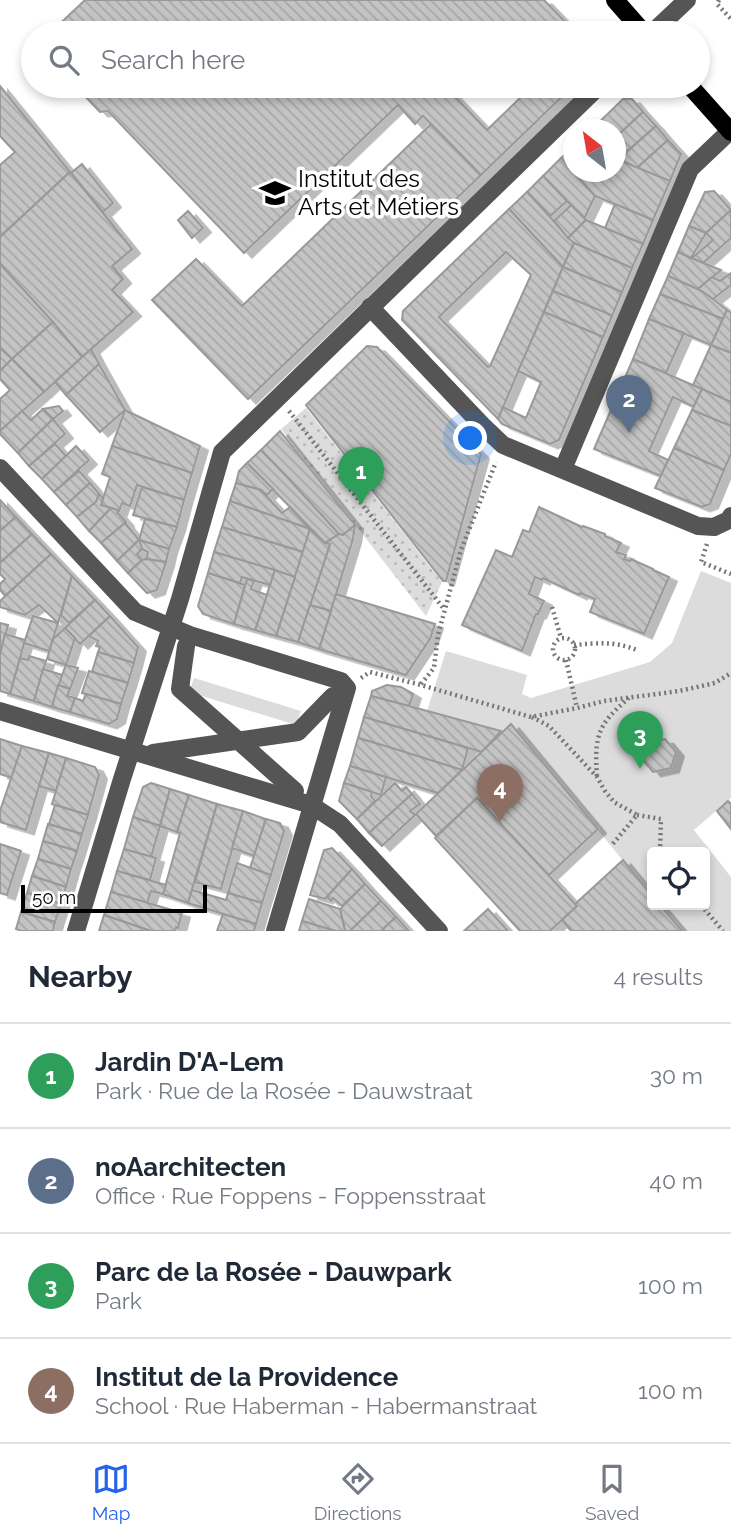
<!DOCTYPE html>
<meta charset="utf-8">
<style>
:root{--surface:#fff;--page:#f6f6f7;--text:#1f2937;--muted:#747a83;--line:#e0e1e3;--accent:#2563eb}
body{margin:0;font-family:Raleway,sans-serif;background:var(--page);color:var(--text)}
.controls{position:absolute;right:21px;bottom:21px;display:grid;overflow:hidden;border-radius:7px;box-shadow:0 4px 10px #0003}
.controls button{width:63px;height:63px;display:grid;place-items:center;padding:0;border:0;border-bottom:2px solid var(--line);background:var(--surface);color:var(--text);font:35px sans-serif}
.compass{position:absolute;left:563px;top:119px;width:63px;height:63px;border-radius:50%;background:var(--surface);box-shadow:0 4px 10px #0003;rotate:329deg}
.scale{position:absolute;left:21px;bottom:18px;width:186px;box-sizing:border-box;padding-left:7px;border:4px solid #000;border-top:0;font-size:19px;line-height:24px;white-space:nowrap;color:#000;-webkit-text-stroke:5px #fff;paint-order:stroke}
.you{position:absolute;left:471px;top:439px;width:24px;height:24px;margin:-18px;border:5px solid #fff;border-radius:50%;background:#1a73e8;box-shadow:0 0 0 10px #1a73e833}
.badge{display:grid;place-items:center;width:46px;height:46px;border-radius:50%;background:var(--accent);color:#fff;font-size:23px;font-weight:700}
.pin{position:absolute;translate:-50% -58px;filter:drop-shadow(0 2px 4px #0008)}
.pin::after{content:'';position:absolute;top:37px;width:24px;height:21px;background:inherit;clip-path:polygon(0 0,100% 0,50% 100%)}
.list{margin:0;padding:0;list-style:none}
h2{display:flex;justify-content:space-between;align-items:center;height:91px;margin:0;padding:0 28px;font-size:30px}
h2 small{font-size:23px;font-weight:400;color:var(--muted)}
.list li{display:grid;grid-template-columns:46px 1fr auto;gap:21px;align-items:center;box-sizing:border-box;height:105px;padding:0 28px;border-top:2px solid var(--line)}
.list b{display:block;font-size:26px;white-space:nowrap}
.list p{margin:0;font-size:23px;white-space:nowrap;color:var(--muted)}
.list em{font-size:23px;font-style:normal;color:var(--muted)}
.icon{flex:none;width:38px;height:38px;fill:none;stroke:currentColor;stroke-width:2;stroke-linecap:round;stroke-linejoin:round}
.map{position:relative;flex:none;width:731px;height:931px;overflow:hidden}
.search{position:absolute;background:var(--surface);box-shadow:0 4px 10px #0003;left:21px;right:21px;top:21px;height:77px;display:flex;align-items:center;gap:18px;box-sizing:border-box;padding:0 24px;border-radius:38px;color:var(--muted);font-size:26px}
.sheet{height:511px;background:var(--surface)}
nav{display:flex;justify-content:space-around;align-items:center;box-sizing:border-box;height:98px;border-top:2px solid var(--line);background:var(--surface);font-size:19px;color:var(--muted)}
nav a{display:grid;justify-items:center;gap:4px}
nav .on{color:var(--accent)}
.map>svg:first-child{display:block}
</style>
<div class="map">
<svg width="731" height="931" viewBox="0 0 731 931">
<defs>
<pattern id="garden-dots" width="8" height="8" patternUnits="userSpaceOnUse" patternTransform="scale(1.75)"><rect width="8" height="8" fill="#dcdcdc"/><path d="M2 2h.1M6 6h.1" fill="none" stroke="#bbb" stroke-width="1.8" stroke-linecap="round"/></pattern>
<pattern id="building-back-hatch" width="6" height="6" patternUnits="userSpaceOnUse" patternTransform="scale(1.75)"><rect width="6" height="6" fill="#c4c4c4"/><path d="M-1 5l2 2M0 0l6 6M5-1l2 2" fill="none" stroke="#a7a7a7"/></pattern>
<filter id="shadow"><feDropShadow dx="8" dy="4.5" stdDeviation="0" flood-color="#0004"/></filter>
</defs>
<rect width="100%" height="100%" fill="#fff"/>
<g fill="#dcdcdc">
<path d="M701,571l30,12v215l-37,32 37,47v54h-49l-22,-26h45v-53h-53v44l-141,-172 -10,7 -74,-20 19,-60 81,24 -5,19 9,4 119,-36 22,-19z"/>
<path d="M194,678l107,33 -5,14 -107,-33z"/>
</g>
<path fill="url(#garden-dots)" d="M306,408l136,174 -16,34 -145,-187z"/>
<g fill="url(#building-back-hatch)" stroke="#999" stroke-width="2" fill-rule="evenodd" filter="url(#shadow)">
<path d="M85,0h459l32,33h-526z"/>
<path d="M0,86l70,86 -70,65v-72l15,-13 -15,-16z"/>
<path d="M75,86h370l42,44 35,-34 -10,-10h61l-92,89 -58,-59 -8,8 -17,-19 -154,148 -136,-142 -8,1z"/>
<path d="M623,99h9l11,13 -27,25v-7h-25z"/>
<path d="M643,112l13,14 -30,26 -10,-10v-5z"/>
<path d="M431,124l50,51 -233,224 -96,-99 44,-41 46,47z"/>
<path d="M656,126l12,14 -31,28 -18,-9z"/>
<path d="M668,140l13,14 -11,27 -33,-13z"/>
<path d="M574,146v26h42v-17l5,6 49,20 -17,39 -58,-24 -34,-38z"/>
<path d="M561,158l34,38 -11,23 -41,-43z"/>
<path d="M82,164l31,39 -10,9 -32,-39z"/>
<path d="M70,172l62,77 -20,17 11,13 -11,11 21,22 -51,45 -82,-93v-27zM72,199l17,19 -22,19 -17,-19z"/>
<path d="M70,172l62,77 -20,17 11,13 -11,11 21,22 -51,45 -82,-93v-27z"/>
<path d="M543,176l24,25 -17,15 -23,-24z"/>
<path d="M714,191l17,19 -25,23 -17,-7 16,-34z"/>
<path d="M527,192l47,51 -11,24 -54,-58z"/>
<path d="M615,204l38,16 -10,24 -38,-16z"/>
<path d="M571,205l15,15 -18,18 -14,-17z"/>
<path d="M509,209l54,58 -65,152 -96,-99 1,-9zM506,252l25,23 -41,91 -2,1 -49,-50z"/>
<path d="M731,210v28l-28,25 -11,-5 21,-18 -7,-7z"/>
<path d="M188,211l15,17 -11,10 -14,-18z"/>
<path d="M586,220l57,24 -11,24 -58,-25 -6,-5z"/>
<path d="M689,226l17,7 -15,25 -13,-6z"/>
<path d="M574,243l58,25 -10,24 -59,-25z"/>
<path d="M678,252l13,6 30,12 -23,19 -30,-13z"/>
<path d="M0,264l53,58 -41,37 -12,-11z"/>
<path d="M563,267l59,25 -10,24 -59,-25z"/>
<path d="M731,273v12l-18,14 -15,-10 14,-12 8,4z"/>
<path d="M668,276l34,15 11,8 14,11 -4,9 -63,-25z"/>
<path d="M553,291l56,23 3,2 -9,21 -59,-25z"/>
<path d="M660,294l63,25 -12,26 -62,-26z"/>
<path d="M727,310l4,3v40l-20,-8z"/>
<path d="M544,312l59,25 -44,103 -9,4 -48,-20 -4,-5 5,-12 23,11 15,-36 -23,-11z"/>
<path d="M649,319l35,14 -18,40 -33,-14z"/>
<path d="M53,322l29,35 -38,35 -32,-33z"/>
<path d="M711,345l20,8v49l-38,-17z"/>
<path d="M367,346l10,1 104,107 -35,127h-3l-137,-176z"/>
<path d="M0,348l12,11 -12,12z"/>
<path d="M91,349l8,15 -33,31 -11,-13z"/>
<path d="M12,359l32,33 -44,39v-32l10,-9 -10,-11v-8z"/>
<path d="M633,359l69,30 -8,18 -21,-10 -24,54 19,9 -7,16 -67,-27z"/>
<path d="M99,364l26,46 -25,22 -34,-37z"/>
<path d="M702,389l29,13v24l-39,-16z"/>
<path d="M59,406l4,5 -10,8 -10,-10z"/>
<path d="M43,409l10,10 -35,34 -18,-19v-3l22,-20 9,9z"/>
<path d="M125,410l75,36 -8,27 -80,-27z"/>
<path d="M692,410l39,16v28l-7,16 -50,-22z"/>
<path d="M53,419l12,15 -36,32 -11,-13z"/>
<path d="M280,431l75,94 -12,10 -4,-1 -78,-84z"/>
<path d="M55,444l11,12 -24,23 -13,-13z"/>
<path d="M76,446l13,14 -35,32 -12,-13z"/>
<path d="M112,446l80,27 -8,27 -47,-15 -7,21 -8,-3 -3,8 -18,-6 9,-28 -8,-3z"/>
<path d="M674,448l50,22 -14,34 -8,3 -47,-19z"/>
<path d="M261,450l26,27 52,57 -14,9 -78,-80z"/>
<path d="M247,463l26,26 -6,6 -6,-5 -25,-7 3,-12z"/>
<path d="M79,471l11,12 -24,22 -12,-13z"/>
<path d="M90,483l9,11 -3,8 -19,15 -11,-12z"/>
<path d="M236,483l25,7 21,23 8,-6 20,22 -80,-28z"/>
<path d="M142,487l42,13 -7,27 -44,-12z"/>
<path d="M99,494l4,4 -2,7 10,3 -22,23 -12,-14 19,-15z"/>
<path d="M0,500l16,17 -16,14z"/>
<path d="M230,501l80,28 -7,23 -81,-25z"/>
<path d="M539,507l43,20 1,-1 22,8v2l16,7 -5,9 10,3 -2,4 6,2 1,-2 22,10v1l16,7 -25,57 -54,-22 5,-13 -15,-6 -1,2 -36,-17 -1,2 -7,-3 -6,17 15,7 -6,13h-2l-14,37 -60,-26 34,-75 16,7 11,-27 6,2z"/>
<path d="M111,508l7,2 -1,2 9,10 -25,21 -12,-12z"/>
<path d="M16,517l16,17 -32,29v-32z"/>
<path d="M145,519l32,8 -8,22 -30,-9z"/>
<path d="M125,523l14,17 -22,21 -16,-18z"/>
<path d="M355,525l-2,14 -22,72 -21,-6 20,-61 -5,-1 14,-9 4,1z"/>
<path d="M222,527l81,25 -8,25 -81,-25z"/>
<path d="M310,529l15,14 5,1 -32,98 -22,-6z"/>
<path d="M32,534l19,20 -46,42 -5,-6v-6l5,-5 -5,-5v-11z"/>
<path d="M139,540l30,9 -3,13 -20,-3 2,-7 -6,-3z"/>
<path d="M139,540l3,9 -5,5 5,6 -14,13 -11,-12z"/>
<path d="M214,552l61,18 -5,15 -28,-8 -2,6 -32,-10z"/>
<path d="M51,554l21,22 -14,47 -19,-18 -14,10 -25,-8v-6z"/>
<path d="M146,559l20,3 -9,28 -10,3 -19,-20 14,-13z"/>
<path d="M275,570l20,7 -19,59 -21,-6z"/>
<path d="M208,573l37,12 -11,39 -31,-10 -5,-8z"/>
<path d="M72,576l23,24 -26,23 -8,-8z"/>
<path d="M247,579l7,2 -3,8 16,6 -12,35 -21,-6z"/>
<path d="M336,594l99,30 -5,15 -24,36 -87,-26z"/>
<path d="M95,600l15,16 -30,28 -15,-16z"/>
<path d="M310,605l21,6 -12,38 -21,-7z"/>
<path d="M33,616l25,7 -9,28 -25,-8z"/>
<path d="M110,616l28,31 -4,16 -36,-11 2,-5 -4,-1 2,-5 -9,-5z"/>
<path d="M0,623l8,2 -8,30z"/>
<path d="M65,628l10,10 -9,27 -19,-6 6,-20z"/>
<path d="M5,634l20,6 -15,54 -10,-3v-36z"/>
<path d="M98,652l36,11 -6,20 -36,-11z"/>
<path d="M29,656l17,5 -12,40 -24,-7 10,-36 8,2z"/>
<path d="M66,665l12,3 -8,21 -12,-4z"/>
<path d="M43,669l19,6 -10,32 -18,-6z"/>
<path d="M89,671l39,12 -7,21 -39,-11z"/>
<path d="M58,685l12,4 -3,7 8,2 -5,14 -18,-5z"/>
<path d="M387,685l14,2 12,7 -4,12 -38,-10 1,-5z"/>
<path d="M86,694l35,10 -4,15 -8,5 -39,-12 5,-14 8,3z"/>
<path d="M371,696l38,10 92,25 -19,21 -118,-35z"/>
<path d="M364,717l104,31 -6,22 -104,-32z"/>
<path d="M511,724l87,105 -50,47 -71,-78 -41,38 -20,-22z"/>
<path d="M358,738l34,10 70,22 -24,23 -88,-27z"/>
<path d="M0,739l22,7 -10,32 -12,-4z"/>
<path d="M665,739l11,13 -5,16 -18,4 -11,-13 6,-17z"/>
<path d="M22,746l27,7 -23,77 -26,-8v-11z"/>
<path d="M49,753l17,5 -10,33 -17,-5z"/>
<path d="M66,758l29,9 4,8 -11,40 -36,-11z"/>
<path d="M350,766l36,11 -5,18 -37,-12z"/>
<path d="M151,783l19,6 -10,37 -27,-9 10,-30z"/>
<path d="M344,783l28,9 -1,4 4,5 -18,18 -18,-18z"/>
<path d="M395,783l7,8 4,-4 6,7 -43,39 -12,-14z"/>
<path d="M170,789l19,6 -12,37 -17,-6z"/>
<path d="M412,794l8,10 -10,7 5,4 -33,31 -13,-13z"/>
<path d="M189,795l28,9 -29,99 -25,-9 17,-61 -3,-1z"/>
<path d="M477,798l100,108 -27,25h-30l-85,-93z"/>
<path d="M728,801l3,3v25l-14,-18z"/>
<path d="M217,804l26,7 -22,78 -26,-7z"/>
<path d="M55,805l33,10 -6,19 -33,-10z"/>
<path d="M243,811l23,8 -12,37 -22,-8z"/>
<path d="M133,817l27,9 -9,31 -27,-8z"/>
<path d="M266,819l14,4 4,8 -13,44 -21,-7z"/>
<path d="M48,824l34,10 -5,17 -34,-10z"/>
<path d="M43,841l34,10 -6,18 -33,-10z"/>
<path d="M0,844l21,7 -14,44 -7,-2z"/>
<path d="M332,848l20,21 -27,30 -15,-4 14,-45z"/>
<path d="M124,849l32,9 -6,22 -33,-9z"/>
<path d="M38,859l33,10 -5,18 -34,-11z"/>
<path d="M623,860l29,36v9h8l22,26h-111l-9,-11 15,-14 -2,-2z"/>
<path d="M237,863l34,12 -9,28 -34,-10z"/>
<path d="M352,869l13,15 -23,22 -9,-8 -2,3 -4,-4z"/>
<path d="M117,871l49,14 -3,9 -12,-3 -4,12 -36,-11z"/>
<path d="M32,876l34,11 -5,17 -34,-11z"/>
<path d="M365,884l16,17 -31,30h-5l-5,-22z"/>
<path d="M192,890l34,10 2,-7 34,10 -6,21 -68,-21z"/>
<path d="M111,892l71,21 -4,15 -2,-1 -1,4h-24l-47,-16z"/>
<path d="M27,893l34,11 -6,18 -34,-10z"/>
<path d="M309,899l31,10 5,22h-9l-34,-10z"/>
<path d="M381,901l15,16 -15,14h-31z"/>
<path d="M488,909l20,22h-44z"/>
<path d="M21,912l34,10 -2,9h-31l-6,-2z"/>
<path d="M223,914l33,10 -2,7h-37z"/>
<path d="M104,915l35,12 12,4h-52z"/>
<path d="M396,917l13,14h-28z"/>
<path d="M302,921l33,10h-36z"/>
</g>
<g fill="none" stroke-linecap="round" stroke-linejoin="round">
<g stroke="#777" stroke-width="4.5" stroke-dasharray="2 3.5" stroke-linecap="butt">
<path d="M719,0l-2,4 14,15"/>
<path d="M289,411l155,198"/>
<path d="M707,544l-6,18 30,12"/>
<path d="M552,607l9,31"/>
<circle cx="564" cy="649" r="11"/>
<path d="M574,645c25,-2 40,-4 63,5"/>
<path d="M566,660l11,48"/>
<path d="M361,678l9,-6 51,13 110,32 46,-9 27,-7 75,-10 36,-8 16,-10"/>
<path d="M421,684l13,-16 4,-33 23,-85 35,-88"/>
<path d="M532,717l17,9 48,51 8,14 9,11 23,13 -26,31"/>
<path d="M597,776c-3,-40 1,-52 32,-78"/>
<path d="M637,815l24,4 -1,33"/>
<path d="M701,905l22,26"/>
</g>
<g stroke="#555" stroke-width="18">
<path d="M652,33l35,-33"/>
<path d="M370,307l112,118 21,20 195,81 16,1 15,-7 2,-4"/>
<path d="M0,468l135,144 55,23 151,46 6,7 -72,243"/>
<path d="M563,469l127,-300 40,-38"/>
<path d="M186,646l-6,43 115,102"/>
<path d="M0,711l311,94 29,19 99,107"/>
<path d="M153,753l145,-21 35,-36"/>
<path d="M76,931l46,-152 58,-180 42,-147 377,-366"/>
</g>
<g stroke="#000" stroke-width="18">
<path d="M615,0l29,33"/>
<path d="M690,86l41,46"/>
</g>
</g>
<defs>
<g id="school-bare" transform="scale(2.415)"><path d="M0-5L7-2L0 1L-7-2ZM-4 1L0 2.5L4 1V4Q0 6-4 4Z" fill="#000" stroke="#fff" stroke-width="2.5" paint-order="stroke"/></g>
</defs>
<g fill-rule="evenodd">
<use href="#school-bare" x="275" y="193"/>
</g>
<g text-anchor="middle" stroke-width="7" stroke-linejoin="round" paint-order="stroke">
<g font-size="24" fill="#000" stroke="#fff" text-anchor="start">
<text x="298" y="187">Institut des<tspan x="298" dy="28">Arts et Métiers</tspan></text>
</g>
</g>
</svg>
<div class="controls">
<button><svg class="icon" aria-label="locate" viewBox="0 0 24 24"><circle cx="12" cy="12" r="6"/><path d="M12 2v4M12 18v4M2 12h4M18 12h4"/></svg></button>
</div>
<svg class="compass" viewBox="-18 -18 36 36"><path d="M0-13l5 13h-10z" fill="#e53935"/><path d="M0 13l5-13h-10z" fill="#747a83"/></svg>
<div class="scale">50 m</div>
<div class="you"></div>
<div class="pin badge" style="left:361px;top:505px;background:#2e9e5b">1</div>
<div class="pin badge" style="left:629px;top:433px;background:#5c6f8a">2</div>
<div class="pin badge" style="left:640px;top:769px;background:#2e9e5b">3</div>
<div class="pin badge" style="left:500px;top:822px;background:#8d6e63">4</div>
<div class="search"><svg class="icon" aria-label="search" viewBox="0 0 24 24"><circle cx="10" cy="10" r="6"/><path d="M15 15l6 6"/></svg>Search here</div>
</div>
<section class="sheet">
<h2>Nearby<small>4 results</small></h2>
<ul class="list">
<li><span class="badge" style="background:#2e9e5b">1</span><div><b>Jardin D'A-Lem</b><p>Park · Rue de la Rosée - Dauwstraat</p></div><em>30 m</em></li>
<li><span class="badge" style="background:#5c6f8a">2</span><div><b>noAarchitecten</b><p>Office · Rue Foppens - Foppensstraat</p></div><em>40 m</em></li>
<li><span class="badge" style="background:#2e9e5b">3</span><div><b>Parc de la Rosée - Dauwpark</b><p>Park</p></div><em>100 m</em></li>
<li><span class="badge" style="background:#8d6e63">4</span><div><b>Institut de la Providence</b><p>School · Rue Haberman - Habermanstraat</p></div><em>100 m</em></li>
</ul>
</section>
<nav>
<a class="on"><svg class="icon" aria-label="map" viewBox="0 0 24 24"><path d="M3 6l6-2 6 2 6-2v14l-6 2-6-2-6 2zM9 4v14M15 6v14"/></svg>Map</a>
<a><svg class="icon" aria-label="directions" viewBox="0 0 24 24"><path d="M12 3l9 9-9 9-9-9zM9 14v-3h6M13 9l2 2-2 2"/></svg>Directions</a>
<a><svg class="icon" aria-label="saved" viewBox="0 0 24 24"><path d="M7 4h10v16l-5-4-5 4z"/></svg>Saved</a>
</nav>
